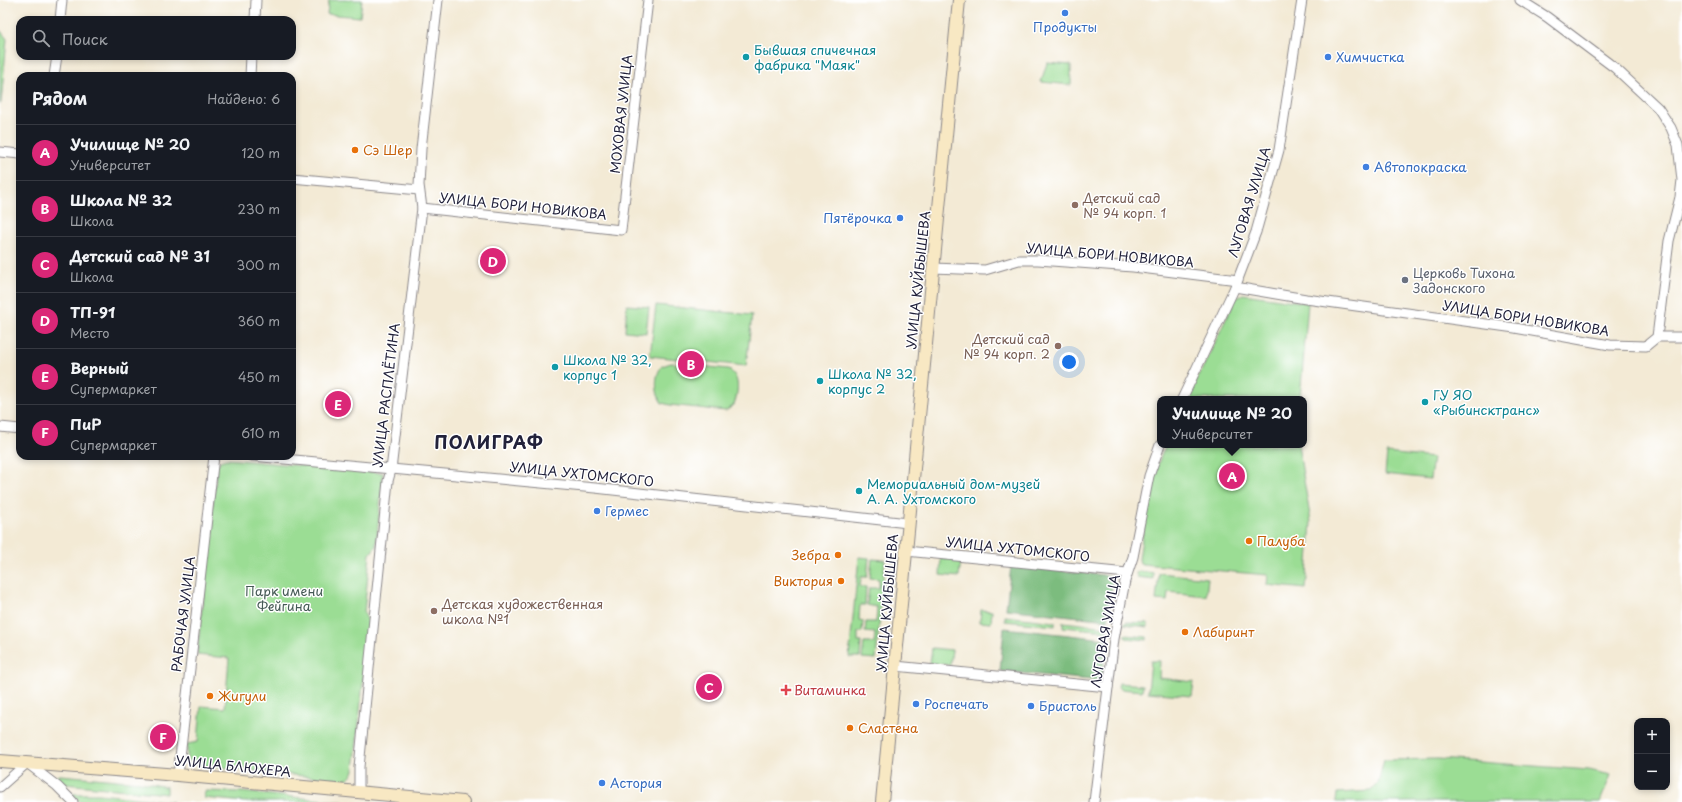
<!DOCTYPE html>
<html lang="ru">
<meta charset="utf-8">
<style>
:root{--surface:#171b24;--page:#242831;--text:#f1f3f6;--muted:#9ea1a6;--line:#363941;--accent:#db2777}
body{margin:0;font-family:"Playpen Sans",sans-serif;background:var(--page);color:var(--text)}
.controls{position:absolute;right:12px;bottom:12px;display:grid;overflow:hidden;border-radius:8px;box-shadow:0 2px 6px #0003}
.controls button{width:36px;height:36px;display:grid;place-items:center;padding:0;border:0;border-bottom:1px solid var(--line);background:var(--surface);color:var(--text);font:20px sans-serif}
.you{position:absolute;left:1069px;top:362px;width:14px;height:14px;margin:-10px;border:3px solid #fff;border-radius:50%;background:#1a73e8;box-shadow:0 0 0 6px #1a73e833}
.badge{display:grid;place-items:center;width:26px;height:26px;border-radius:50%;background:var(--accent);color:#fff;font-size:13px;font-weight:700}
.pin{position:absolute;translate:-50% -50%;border:2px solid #fff;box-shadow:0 1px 4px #0006}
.popup{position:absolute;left:1157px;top:396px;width:150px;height:52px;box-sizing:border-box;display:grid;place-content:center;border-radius:8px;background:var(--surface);filter:drop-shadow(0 1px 3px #0005);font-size:13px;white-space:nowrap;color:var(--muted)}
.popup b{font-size:15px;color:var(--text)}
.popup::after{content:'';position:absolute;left:50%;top:100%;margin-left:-8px;border:8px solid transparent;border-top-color:var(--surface)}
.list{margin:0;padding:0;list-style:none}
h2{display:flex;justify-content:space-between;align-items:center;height:52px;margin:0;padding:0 16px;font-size:17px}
h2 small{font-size:13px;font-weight:400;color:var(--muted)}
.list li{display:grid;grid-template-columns:26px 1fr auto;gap:12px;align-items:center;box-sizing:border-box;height:56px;padding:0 16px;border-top:1px solid var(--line)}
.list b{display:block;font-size:15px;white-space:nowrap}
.list p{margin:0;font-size:13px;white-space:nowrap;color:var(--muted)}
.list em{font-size:13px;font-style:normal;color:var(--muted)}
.icon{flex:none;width:22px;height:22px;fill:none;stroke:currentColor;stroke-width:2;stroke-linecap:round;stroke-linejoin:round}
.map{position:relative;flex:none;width:1682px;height:802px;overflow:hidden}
.search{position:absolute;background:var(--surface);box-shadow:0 2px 6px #0003;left:16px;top:16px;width:280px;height:44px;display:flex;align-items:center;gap:10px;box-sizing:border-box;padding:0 14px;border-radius:12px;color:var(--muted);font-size:15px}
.panel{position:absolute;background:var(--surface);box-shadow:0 2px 6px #0003;left:16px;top:72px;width:280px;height:388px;border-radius:12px}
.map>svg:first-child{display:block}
</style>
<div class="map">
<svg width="1682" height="802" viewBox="0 0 1682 802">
<rect width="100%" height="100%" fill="#fff"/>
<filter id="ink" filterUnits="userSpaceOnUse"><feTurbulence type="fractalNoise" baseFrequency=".025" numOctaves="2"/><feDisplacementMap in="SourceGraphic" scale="8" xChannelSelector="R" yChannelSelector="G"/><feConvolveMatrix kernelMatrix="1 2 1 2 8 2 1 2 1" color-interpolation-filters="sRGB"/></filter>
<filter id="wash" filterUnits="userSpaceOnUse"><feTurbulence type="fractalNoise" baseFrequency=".012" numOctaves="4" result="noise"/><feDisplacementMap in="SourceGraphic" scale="16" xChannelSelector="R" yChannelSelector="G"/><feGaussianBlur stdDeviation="0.9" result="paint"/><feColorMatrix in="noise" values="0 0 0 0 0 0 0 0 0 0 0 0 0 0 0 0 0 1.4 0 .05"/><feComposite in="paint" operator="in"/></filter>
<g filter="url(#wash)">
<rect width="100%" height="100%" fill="#f3ead5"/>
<g fill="#9bdd94" stroke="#5e8068">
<path d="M329,0h33l-2,17 -33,-3z"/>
<path d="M0,30l7,9 -6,64h-1z"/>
<path d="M1047,63l24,2v20l-30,-3z"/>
<path d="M1243,294l65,9 -8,96h-112l48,-101z"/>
<path d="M627,305l22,2 -3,26 -21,-2z"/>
<path d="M656,305l96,10 -6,51 -96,-10z"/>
<path d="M671,363l57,6c13,8 10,23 6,36l-8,6 -56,-6 -8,-2c-7,-10 -8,-27 0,-37z"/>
<path d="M1166,445h132l13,77 -5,67 -39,-4 1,-10 -126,-11 -2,-1 -1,-4c6,-38 10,-79 27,-114z"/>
<path d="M1387,453l46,5 -3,21 -45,-5z"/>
<path d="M226,459l157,14 -7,73 -6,8 -6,59 5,10 -15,147c-2,7 -5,9 -12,10l-144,-15 -5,-1 -6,-6v-14l11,-2 3,-36 24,2 4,-50 -32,-3 20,-188 3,-6z"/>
<path d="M859,557l10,1 -2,19h-6l-1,10h6l-1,18h-5l-1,15 4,1 -1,11h-4v10h3l-1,15h-11z"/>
<path d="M941,558l20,2 -2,17 -19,-2z"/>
<path d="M872,559l13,1 -9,99 -14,-1 2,-15h10l1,-10 -10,-1 1,-10h10l1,-15 -10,-2 2,-17h10v-9l-9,-1z"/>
<path d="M1139,571l14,2v6l-16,-2 -1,-4z"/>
<path d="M1159,573l49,5 -2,18 -38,-4 -1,9 -11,-1z"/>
<path d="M981,610l11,1 -1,12 -11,-1z"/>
<path d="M1005,616l50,6v4l-50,-5z"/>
<path d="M1063,622l44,5v4l-44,-4z"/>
<path d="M1126,622l22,1v4l-24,-3z"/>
<path d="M1124,635l23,2v3l-21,-2z"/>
<path d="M932,648l20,2 -2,15 -20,-2z"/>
<path d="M1151,661h9l-1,17 35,4 -2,14 -44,-4z"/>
<path d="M1119,683l24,2 -1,6 -22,-2 -2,-2z"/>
<path d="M1438,759l151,11 22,5 -11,27h-264l1,-9 34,-2 7,-8 6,-23z"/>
<path d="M60,775l80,7 27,5v7l-102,-10 -8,-3v-5z"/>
<path d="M205,791l36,1 102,10h-98l-41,-4z"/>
<path d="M72,794h27l74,8h-93z"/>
</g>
<g fill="#7cbc7e" stroke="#4f6f5c">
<path d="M1011,566l102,10 -5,44 -102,-11z"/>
<path d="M1004,628l102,11 -4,42 -102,-10z"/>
</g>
</g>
<g filter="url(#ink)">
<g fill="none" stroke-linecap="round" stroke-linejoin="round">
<g stroke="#8a8688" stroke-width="11">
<g id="street">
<path d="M60,20l2,-20"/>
<path d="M255,20l1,-20"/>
<path d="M54,76l3,-20"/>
<path d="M250,76l1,-20"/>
<path d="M0,152l20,2"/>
<path d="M292,178l127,12"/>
<path d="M422,208l199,22 27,-230"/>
<path d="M933,268l52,2 34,-10h19l95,7 105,13"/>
<path d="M1235,287l71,12 209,29 95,17 36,1 11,-9 12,-96 11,-44 2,-17 -4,-35 -7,-17 -13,-20 -43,-40 -68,-51 -27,-17"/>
<path d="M1657,337h25"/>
<path d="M1182,399l53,-112 21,-55 23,-82 23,-150"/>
<path d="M0,427l20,2"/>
<path d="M252,456l343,32 313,35"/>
<path d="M906,551l221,22"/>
<path d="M895,666l213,21"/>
<path d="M178,775l36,-319"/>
<path d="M0,787l27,-24 30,23 16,16"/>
<path d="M359,793v-26l29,-286 3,-11 31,-262 -3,-23 2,-36 17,-149"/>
<path d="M1094,802l20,-163 11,-58 8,-24 16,-81 11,-31"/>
</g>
</g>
<g stroke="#8a8688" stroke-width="14">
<g id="secondary">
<path d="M0,761l178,14 285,27"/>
<path d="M882,802l77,-802"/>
</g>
</g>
<use href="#street" stroke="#fff" stroke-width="9"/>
<use href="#secondary" stroke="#f8e8c3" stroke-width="12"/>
</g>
</g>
<g fill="#3f7fe0" stroke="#fff" stroke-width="1.5">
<circle cx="1065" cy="13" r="4"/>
<circle cx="1328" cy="57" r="4"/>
<circle cx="1366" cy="167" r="4"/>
<circle cx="900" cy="218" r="4"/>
<circle cx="597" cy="511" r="4"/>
<circle cx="916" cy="704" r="4"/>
<circle cx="1031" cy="706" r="4"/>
<circle cx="602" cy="783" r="4"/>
</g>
<g fill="#0f9aa8" stroke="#fff" stroke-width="1.5">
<circle cx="746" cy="57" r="4"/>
<circle cx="555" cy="367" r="4"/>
<circle cx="820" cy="381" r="4"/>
<circle cx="1425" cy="402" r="4"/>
<circle cx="859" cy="491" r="4"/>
</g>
<g fill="#e8710a" stroke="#fff" stroke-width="1.5">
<circle cx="355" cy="150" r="4"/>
<circle cx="1249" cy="541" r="4"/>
<circle cx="838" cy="555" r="4"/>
<circle cx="841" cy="581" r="4"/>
<circle cx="1185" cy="632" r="4"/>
<circle cx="210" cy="696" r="4"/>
<circle cx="850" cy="728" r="4"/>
</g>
<g fill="#8d6e63" stroke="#fff" stroke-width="1.5">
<circle cx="1075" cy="205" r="4"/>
<circle cx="1058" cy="346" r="4"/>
<circle cx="434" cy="611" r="4"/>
</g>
<circle fill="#6b7280" stroke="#fff" stroke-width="1.5" cx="1405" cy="280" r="4"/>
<path fill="#e0444e" stroke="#fff" stroke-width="1.5" d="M784 684h4v4h4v4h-4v4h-4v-4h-4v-4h4z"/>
<g text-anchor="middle" stroke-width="3" stroke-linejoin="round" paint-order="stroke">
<g font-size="13" fill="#366cbe" stroke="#fff" text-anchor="start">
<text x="1065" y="32" text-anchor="middle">Продукты</text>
<text x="1336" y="62">Химчистка</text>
<text x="1374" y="172">Автопокраска</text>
<text x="892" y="223" text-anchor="end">Пятёрочка</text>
<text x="605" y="516">Гермес</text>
<text x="924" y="709">Роспечать</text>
<text x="1039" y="711">Бристоль</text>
<text x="610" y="788">Астория</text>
</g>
<g font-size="13" fill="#0d838f" stroke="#fff" text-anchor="start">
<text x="754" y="55">Бывшая спичечная<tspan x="754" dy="15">фабрика "Маяк"</tspan></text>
<text x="563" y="365">Школа № 32,<tspan x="563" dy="15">корпус 1</tspan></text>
<text x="828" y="379">Школа № 32,<tspan x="828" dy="15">корпус 2</tspan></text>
<text x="1433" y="400">ГУ ЯО<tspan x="1433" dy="15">«Рыбинсктранс»</tspan></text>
<text x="867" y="489">Мемориальный дом-музей<tspan x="867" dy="15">А. А. Ухтомского</tspan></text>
</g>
<g font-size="13" fill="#22223b" stroke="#fff">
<text transform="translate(621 114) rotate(-84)" y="5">МОХОВАЯ УЛИЦА</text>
<text transform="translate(1249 202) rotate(-73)" y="5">ЛУГОВАЯ УЛИЦА</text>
<text transform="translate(523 206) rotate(6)" y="5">УЛИЦА БОРИ НОВИКОВА</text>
<text transform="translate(1110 255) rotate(5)" y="5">УЛИЦА БОРИ НОВИКОВА</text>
<text transform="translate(918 280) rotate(-84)" y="5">УЛИЦА КУЙБЫШЕВА</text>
<text transform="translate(1526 318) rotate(9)" y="5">УЛИЦА БОРИ НОВИКОВА</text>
<text transform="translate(386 395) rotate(-83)" y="5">УЛИЦА РАСПЛЁТИНА</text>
<text transform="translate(582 474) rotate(6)" y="5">УЛИЦА УХТОМСКОГО</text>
<text transform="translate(1018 549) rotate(6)" y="5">УЛИЦА УХТОМСКОГО</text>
<text transform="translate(887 603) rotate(-85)" y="5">УЛИЦА КУЙБЫШЕВА</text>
<text transform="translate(183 614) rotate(-83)" y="5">РАБОЧАЯ УЛИЦА</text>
<text transform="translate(1105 631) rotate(-80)" y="5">ЛУГОВАЯ УЛИЦА</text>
<text transform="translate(233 766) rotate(6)" y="5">УЛИЦА БЛЮХЕРА</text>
</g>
<g font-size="13" fill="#c56008" stroke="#fff" text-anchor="start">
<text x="363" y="155">Сэ Шер</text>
<text x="1257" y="546">Палуба</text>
<text x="830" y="560" text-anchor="end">Зебра</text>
<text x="833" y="586" text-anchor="end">Виктория</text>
<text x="1193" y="637">Лабиринт</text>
<text x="218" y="701">Жигули</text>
<text x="858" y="733">Сластена</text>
</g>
<g font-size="13" fill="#785e54" stroke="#fff" text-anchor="start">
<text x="1083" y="203">Детский сад<tspan x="1083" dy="15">№ 94 корп. 1</tspan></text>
<text x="1050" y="344" text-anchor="end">Детский сад<tspan x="1050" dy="15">№ 94 корп. 2</tspan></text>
<text x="442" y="609">Детская художественная<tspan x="442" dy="15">школа №1</tspan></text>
</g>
<g font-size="13" fill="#5b616d" stroke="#fff" text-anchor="start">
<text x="1413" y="278">Церковь Тихона<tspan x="1413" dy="15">Задонского</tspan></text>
</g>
<g font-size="13" fill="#465a56" stroke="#fff">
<text x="284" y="596">Парк имени<tspan x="284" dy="15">Фейгина</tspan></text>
</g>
<g font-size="13" fill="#be3a42" stroke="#fff" text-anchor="start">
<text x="794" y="695">Витаминка</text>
</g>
<g font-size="17" font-weight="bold" letter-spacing="1" fill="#22223b" stroke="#fff">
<text x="489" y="449">ПОЛИГРАФ</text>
</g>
</g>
</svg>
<div class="controls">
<button>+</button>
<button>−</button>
</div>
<div class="you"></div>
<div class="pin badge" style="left:1232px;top:476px">A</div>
<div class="popup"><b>Училище № 20</b>Университет</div>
<div class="pin badge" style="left:691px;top:364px">B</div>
<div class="pin badge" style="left:709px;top:687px">C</div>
<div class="pin badge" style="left:493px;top:261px">D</div>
<div class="pin badge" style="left:338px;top:404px">E</div>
<div class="pin badge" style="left:163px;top:737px">F</div>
<div class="search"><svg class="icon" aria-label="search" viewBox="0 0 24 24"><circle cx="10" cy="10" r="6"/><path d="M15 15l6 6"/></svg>Поиск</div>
<section class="panel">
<h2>Рядом<small>Найдено: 6</small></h2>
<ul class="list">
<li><span class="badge">A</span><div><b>Училище № 20</b><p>Университет</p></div><em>120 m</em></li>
<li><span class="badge">B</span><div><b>Школа № 32</b><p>Школа</p></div><em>230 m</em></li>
<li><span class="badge">C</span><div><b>Детский сад № 31</b><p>Школа</p></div><em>300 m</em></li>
<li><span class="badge">D</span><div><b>ТП-91</b><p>Место</p></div><em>360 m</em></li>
<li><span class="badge">E</span><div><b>Верный</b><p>Супермаркет</p></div><em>450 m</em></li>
<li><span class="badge">F</span><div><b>ПиР</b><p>Супермаркет</p></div><em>610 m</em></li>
</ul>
</section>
</div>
